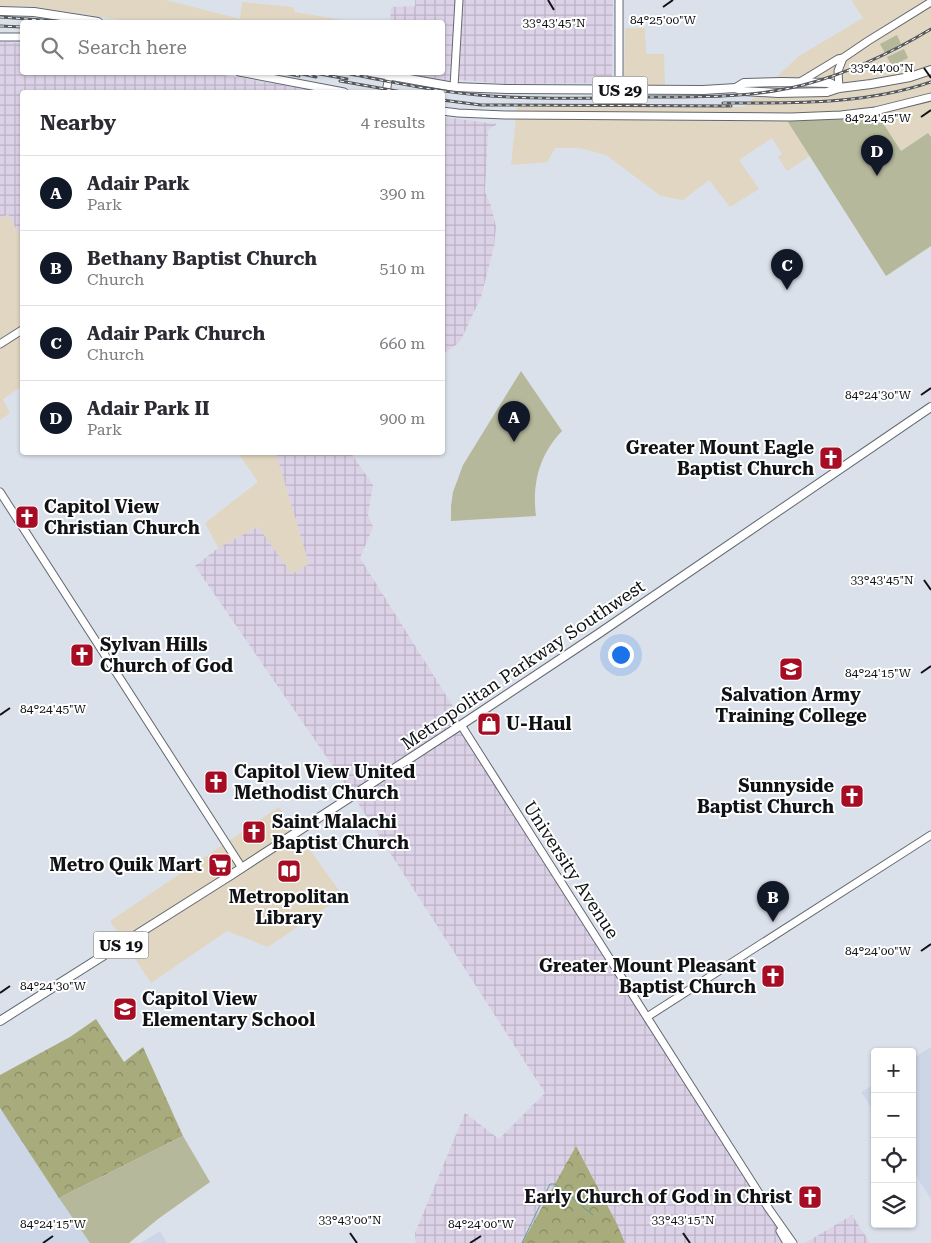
<!DOCTYPE html>
<meta charset="utf-8">
<style>
:root{--surface:#fff;--page:#f2f2f3;--text:#2b2b33;--muted:#7c7c81;--line:#e1e1e2;--accent:#111827}
body{margin:0;font-family:"Roboto Serif",serif;background:var(--page);color:var(--text)}
.controls{position:absolute;right:15px;bottom:15px;display:grid;overflow:hidden;border-radius:5px;box-shadow:0 1px 4px #0004}
.controls button{width:45px;height:45px;display:grid;place-items:center;padding:0;border:0;border-bottom:1px solid var(--line);background:var(--surface);color:var(--text);font:25px sans-serif}
.you{position:absolute;left:620px;top:654px;width:18px;height:18px;margin:-12px;border:4px solid #fff;border-radius:50%;background:#1a73e8;box-shadow:0 0 0 8px #1a73e833}
.badge{display:grid;place-items:center;width:32px;height:32px;border-radius:50%;background:var(--accent);color:#fff;font-size:16px;font-weight:700}
.pin{position:absolute;translate:-50% -41px;filter:drop-shadow(0 1px 2px #0008)}
.pin::after{content:'';position:absolute;top:26px;width:18px;height:15px;background:inherit;clip-path:polygon(0 0,100% 0,50% 100%)}
.list{margin:0;padding:0;list-style:none}
h2{display:flex;justify-content:space-between;align-items:center;height:65px;margin:0;padding:0 20px;font-size:21px}
h2 small{font-size:16px;font-weight:400;color:var(--muted)}
.list li{display:grid;grid-template-columns:32px 1fr auto;gap:15px;align-items:center;box-sizing:border-box;height:75px;padding:0 20px;border-top:1px solid var(--line)}
.list b{display:block;font-size:19px;white-space:nowrap}
.list p{margin:0;font-size:16px;white-space:nowrap;color:var(--muted)}
.list em{font-size:16px;font-style:normal;color:var(--muted)}
.icon{flex:none;width:28px;height:28px;fill:none;stroke:currentColor;stroke-width:2;stroke-linecap:round;stroke-linejoin:round}
.map{position:relative;flex:none;width:931px;height:1243px;overflow:hidden}
.search{position:absolute;background:var(--surface);box-shadow:0 1px 4px #0004;left:20px;top:20px;width:425px;height:55px;display:flex;align-items:center;gap:12px;box-sizing:border-box;padding:0 18px;border-radius:5px;color:var(--muted);font-size:19px}
.panel{position:absolute;background:var(--surface);box-shadow:0 1px 4px #0004;left:20px;top:90px;width:425px;height:365px;border-radius:5px}
.map>svg:first-child{display:block}
</style>
<div class="map">
<svg width="931" height="1243" viewBox="0 0 931 1243">
<defs>
<pattern id="industrial-grid" width="8" height="8" patternUnits="userSpaceOnUse" patternTransform="scale(1.25)"><rect width="8" height="8" fill="#dcd2e7"/><path d="M0 4h8M4 0v8" fill="none" stroke="#bcb3c5"/></pattern>
<pattern id="forest-crowns" width="20" height="18" patternUnits="userSpaceOnUse" patternTransform="scale(1.25)"><rect width="20" height="18" fill="#a8ac7c"/><path d="M2 6a3 3 0 1 1 6 0M12 15a3 3 0 1 1 6 0" fill="none" stroke="#878b64"/></pattern>
</defs>
<rect width="100%" height="100%" fill="#dbe1ea"/>
<g fill="#e0d6c1">
<path d="M0,0h166l74,19 2,-17 51,5 2,5 59,10h-220l-103,-16h-31z"/>
<path d="M853,0h78v137l-3,-4 -27,18 -113,-29 22,34 -23,15 -9,-14 4,-3 -10,-16 -33,22 20,29 -29,18 -21,-27 -26,20 -22,-4 -55,-41 -27,-7h-24l-8,14 -36,3 6,-58h227l55,-51 64,-38 -11,-17z"/>
<path d="M625,28h20l1,26h18l1,32h-38l-3,-3z"/>
<path d="M8,214l14,25v147l-19,13 7,14 -10,7v-201z"/>
<path d="M238,453h38l33,111 -17,11 -34,-48 -40,21 -13,-25 53,-41z"/>
<path d="M279,807l64,89 -75,51 -41,-16 -76,52 -41,-62z"/>
</g>
<g fill="url(#industrial-grid)">
<path d="M415,0h198l-1,83 -105,1 -48,-4 -12,1 -49,-8 44,-1v-50h-52l1,-15 24,-1z"/>
<path d="M0,42l22,1v29l190,1 112,19h-302v147l-14,-25 -8,5z"/>
<path d="M443,117l54,7 -9,6 -3,62 6,14 5,21 -2,20 -13,50 -21,45 -17,12z"/>
<path d="M276,453h75l22,32 -5,30 5,12 -13,31 292,466 140,219h-167l-37,-75 -12,-21 -54,96h-106l-1,-10 50,-120 34,26 46,-46 -193,-299 -157,-228 23,-18 40,-21 34,47 17,-10z"/>
<path d="M852,1215l18,28h-65z"/>
</g>
<g fill="#cdd6e6">
<path d="M931,1047v152l-19,-29v-111z"/>
<path d="M875,1084v29l-14,-21z"/>
<path d="M0,1110l7,8 83,125h-90z"/>
<path d="M160,1231l7,12h-26z"/>
</g>
<g fill="url(#forest-crowns)">
<path d="M96,1019l28,43 19,-15 40,89 -124,62 -59,-90v-33l70,-38z"/>
<path d="M576,1146l41,78 8,19h-103z"/>
</g>
<g fill="#b5b89a">
<path d="M897,35l4,9 -16,9 -5,-9z"/>
<path d="M904,49l4,9 -16,8 -5,-9z"/>
<path d="M875,111l26,40 27,-18 3,4v109l-45,30 -98,-154 3,-5z"/>
<path d="M521,371l41,60c-23,24 -30,53 -26,85l-85,5v-15l2,-14 10,-27z"/>
<path d="M183,1136l27,46 -52,37 -29,24h-39l-31,-45z"/>
</g>
<g fill="none" stroke-linecap="round" stroke-linejoin="round">
<path stroke="#609ea5" stroke-width="1" d="M522,1243l28,-59h5l38,31"/>
<g stroke="#636870" stroke-width="9">
<g id="secondary">
<path d="M0,37h22"/>
<path d="M239,72l105,20"/>
<path d="M800,82l38,-23 5,-1 25,-17 63,-39"/>
<path d="M454,87l5,-87"/>
<path d="M839,88l-1,-17 5,-13"/>
<path d="M619,90v-90"/>
<path d="M386,92l3,-16"/>
<path d="M442,111l16,2 47,2 286,2 50,-2 34,-4 56,-14"/>
<path d="M0,344l22,-14"/>
<path d="M0,492l242,376"/>
<path d="M461,725l308,484 24,34"/>
<path d="M647,1017l284,-182"/>
<path d="M780,1231l7,12"/>
</g>
</g>
<g stroke="#636870" stroke-width="10">
<g id="primary">
<path d="M0,11l34,1 64,10"/>
<path d="M370,72l84,15 53,2 196,1 33,-2 7,3 35,2 49,-1 12,-4 32,-4 39,-7 21,-7"/>
<path d="M736,88l8,-5 38,-1 48,1 9,5"/>
<path d="M0,1021l231,-146 230,-150 137,-91 333,-227"/>
</g>
</g>
<use href="#secondary" stroke="#fff" stroke-width="7"/>
<use href="#primary" stroke="#fff" stroke-width="8"/>
<g stroke="#55585d" stroke-width="3">
<g id="rail">
<path d="M0,17l69,5"/>
<path d="M0,26l22,1"/>
<path d="M280,72l19,4"/>
<path d="M293,72l23,5"/>
<path d="M309,72l38,7"/>
<path d="M340,72c46,9 92,19 138,23 57,5 114,3 171,2 52,0 103,1 154,-12 46,-12 88,-32 128,-56"/>
<path d="M340,81l62,11"/>
<path d="M442,100l39,5 250,1"/>
<path d="M723,103c70,0 141,2 208,-21"/>
</g>
</g>
<use href="#rail" stroke="#fff" stroke-width="1" stroke-dasharray="4" stroke-linecap="butt"/>
</g>
<path fill="none" stroke="#101215" stroke-width="2" d="M548,0l6,10M663,7l10,-7M924,68l7,10M921,117l10,-7M921,395l10,-7M924,580l7,10M921,673l10,-7M0,715l10,-7M921,951l10,-7M0,993l10,-7M350,1233l7,10M683,1233l7,10M43,1243l10,-7M470,1243l11,-7"/>
<defs>
<g id="church-square" transform="scale(1.25)"><rect x="-9" y="-9" width="18" height="18" rx="4" fill="#a60c23" stroke="#fff"/><path d="M-1.2-6h2.4v3.5h3.3v2.4h-3.3V6h-2.4V-.1h-3.3v-2.4h3.3Z" fill="#fff"/></g>
<g id="university-square" transform="scale(1.25)"><rect x="-9" y="-9" width="18" height="18" rx="4" fill="#a60c23" stroke="#fff"/><path d="M0-5L7-2L0 1L-7-2ZM-4 1L0 2.5L4 1V4Q0 6-4 4Z" fill="#fff"/></g>
<g id="shop-square" transform="scale(1.25)"><rect x="-9" y="-9" width="18" height="18" rx="4" fill="#a60c23" stroke="#fff"/><path d="M-5-2.5h2.3a2.7 3.5 0 0 1 5.4 0H5L5.5 6h-11ZM-1.5-2.5h3a1.5 2.3 0 0 0-3 0Z" fill="#fff"/></g>
<g id="supermarket-square" transform="scale(1.25)"><rect x="-9" y="-9" width="18" height="18" rx="4" fill="#a60c23" stroke="#fff"/><path d="M-6-5.5h2.5l.6 2H6L4.5 2H-2.5L-4.4-4H-6ZM-1.5 3.2a1.3 1.3 0 1 0 .1 0ZM3 3.2a1.3 1.3 0 1 0 .1 0Z" fill="#fff"/></g>
<g id="library-square" transform="scale(1.25)"><rect x="-9" y="-9" width="18" height="18" rx="4" fill="#a60c23" stroke="#fff"/><path d="M-6-4Q-3-5.5-.7-3.5V5Q-3 3-6 4ZM6-4Q3-5.5 .7-3.5V5Q3 3 6 4Z" fill="#fff"/></g>
<g id="school-square" transform="scale(1.25)"><rect x="-9" y="-9" width="18" height="18" rx="4" fill="#a60c23" stroke="#fff"/><path d="M0-5L7-2L0 1L-7-2ZM-4 1L0 2.5L4 1V4Q0 6-4 4Z" fill="#fff"/></g>
</defs>
<g fill-rule="evenodd">
<use href="#church-square" x="831" y="458"/>
<use href="#church-square" x="27" y="517"/>
<use href="#church-square" x="82" y="655"/>
<use href="#university-square" x="791" y="669"/>
<use href="#shop-square" x="489" y="724"/>
<use href="#church-square" x="216" y="782"/>
<use href="#church-square" x="852" y="796"/>
<use href="#church-square" x="254" y="832"/>
<use href="#supermarket-square" x="220" y="865"/>
<use href="#library-square" x="289" y="871"/>
<use href="#church-square" x="773" y="976"/>
<use href="#school-square" x="125" y="1009"/>
<use href="#church-square" x="810" y="1197"/>
</g>
<g text-anchor="middle" stroke-width="4" stroke-linejoin="round" paint-order="stroke">
<g fill="#fff" stroke="#58595b" stroke-width="1">
<rect x="592.5" y="76.5" width="55" height="27" rx="4"/>
<rect x="93.5" y="931.5" width="55" height="27" rx="4"/>
</g>
<g font-size="16" font-weight="bold" fill="#101215">
<text x="620" y="96">US 29</text>
<text x="121" y="951">US 19</text>
</g>
<g font-size="18" font-weight="bold" fill="#101215" stroke="#fff" text-anchor="start">
<text x="814" y="454" text-anchor="end">Greater Mount Eagle<tspan x="814" dy="21">Baptist Church</tspan></text>
<text x="44" y="513">Capitol View<tspan x="44" dy="21">Christian Church</tspan></text>
<text x="100" y="651">Sylvan Hills<tspan x="100" dy="21">Church of God</tspan></text>
<text x="791" y="701" text-anchor="middle">Salvation Army<tspan x="791" dy="21">Training College</tspan></text>
<text x="506" y="730">U-Haul</text>
<text x="234" y="778">Capitol View United<tspan x="234" dy="21">Methodist Church</tspan></text>
<text x="834" y="792" text-anchor="end">Sunnyside<tspan x="834" dy="21">Baptist Church</tspan></text>
<text x="272" y="828">Saint Malachi<tspan x="272" dy="21">Baptist Church</tspan></text>
<text x="202" y="871" text-anchor="end">Metro Quik Mart</text>
<text x="289" y="903" text-anchor="middle">Metropolitan<tspan x="289" dy="21">Library</tspan></text>
<text x="756" y="972" text-anchor="end">Greater Mount Pleasant<tspan x="756" dy="21">Baptist Church</tspan></text>
<text x="142" y="1005">Capitol View<tspan x="142" dy="21">Elementary School</tspan></text>
<text x="792" y="1203" text-anchor="end">Early Church of God in Christ</text>
</g>
<g font-size="18" fill="#101215" stroke="#fff">
<text transform="translate(523 665) rotate(-34)" y="6">Metropolitan Parkway Southwest</text>
<text transform="translate(571 870) rotate(57)" y="6">University Avenue</text>
</g>
</g>
<g font-size="12" text-anchor="middle" fill="#101215" stroke="#fff" stroke-width="4" stroke-linejoin="round" paint-order="stroke">
<text x="663" y="24">84°25'00"W</text>
<text x="554" y="27">33°43'45"N</text>
<text x="882" y="72">33°44'00"N</text>
<text x="878" y="122">84°24'45"W</text>
<text x="878" y="399">84°24'30"W</text>
<text x="882" y="584">33°43'45"N</text>
<text x="878" y="677">84°24'15"W</text>
<text x="53" y="713">84°24'45"W</text>
<text x="878" y="955">84°24'00"W</text>
<text x="53" y="990">84°24'30"W</text>
<text x="350" y="1224">33°43'00"N</text>
<text x="683" y="1224">33°43'15"N</text>
<text x="53" y="1228">84°24'15"W</text>
<text x="481" y="1228">84°24'00"W</text>
</g>
</svg>
<div class="controls">
<button>+</button>
<button>−</button>
<button><svg class="icon" aria-label="locate" viewBox="0 0 24 24"><circle cx="12" cy="12" r="6"/><path d="M12 2v4M12 18v4M2 12h4M18 12h4"/></svg></button>
<button><svg class="icon" aria-label="layers" viewBox="0 0 24 24"><path d="M12 4l9 5-9 5-9-5zM3 14l9 5 9-5"/></svg></button>
</div>
<div class="you"></div>
<div class="pin badge" style="left:514px;top:442px">A</div>
<div class="pin badge" style="left:773px;top:922px">B</div>
<div class="pin badge" style="left:787px;top:290px">C</div>
<div class="pin badge" style="left:877px;top:176px">D</div>
<div class="search"><svg class="icon" aria-label="search" viewBox="0 0 24 24"><circle cx="10" cy="10" r="6"/><path d="M15 15l6 6"/></svg>Search here</div>
<section class="panel">
<h2>Nearby<small>4 results</small></h2>
<ul class="list">
<li><span class="badge">A</span><div><b>Adair Park</b><p>Park</p></div><em>390 m</em></li>
<li><span class="badge">B</span><div><b>Bethany Baptist Church</b><p>Church</p></div><em>510 m</em></li>
<li><span class="badge">C</span><div><b>Adair Park Church</b><p>Church</p></div><em>660 m</em></li>
<li><span class="badge">D</span><div><b>Adair Park II</b><p>Park</p></div><em>900 m</em></li>
</ul>
</section>
</div>
